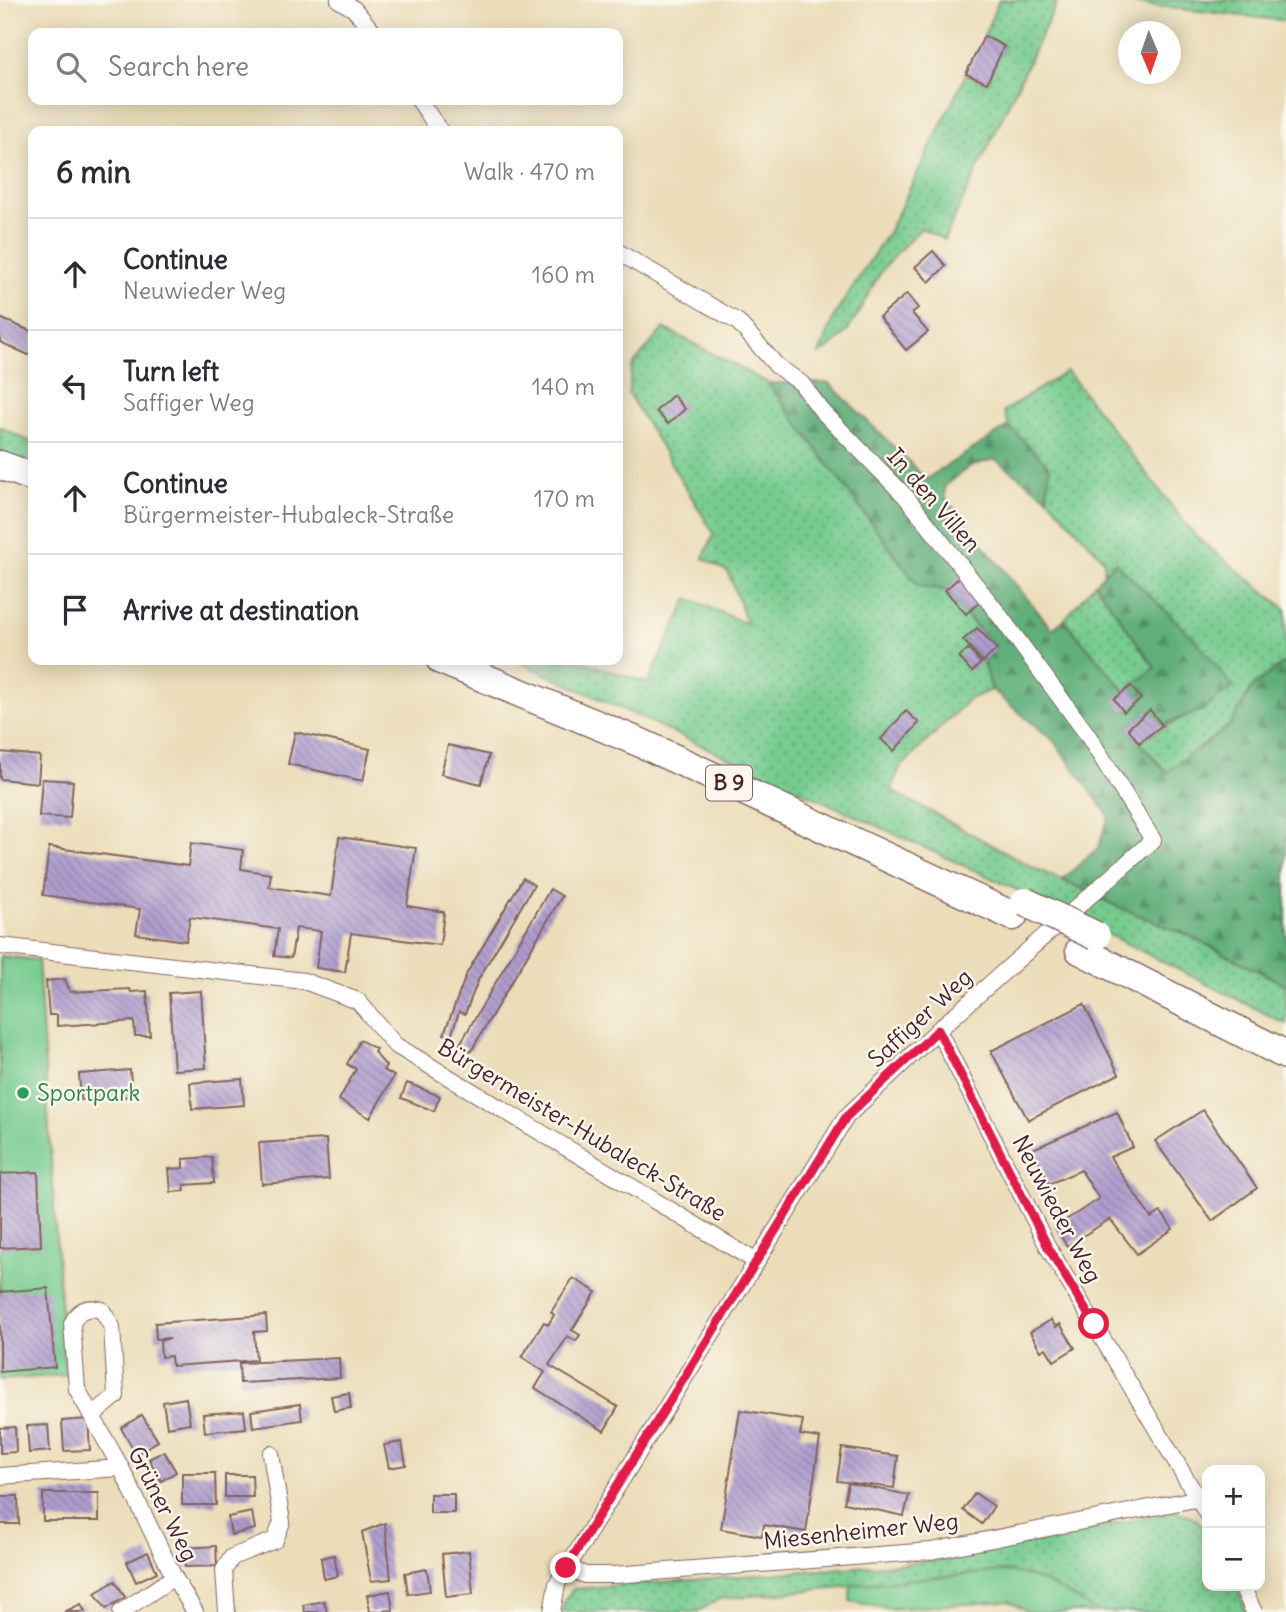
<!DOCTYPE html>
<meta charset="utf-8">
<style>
:root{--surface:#fff;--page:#f7f7f7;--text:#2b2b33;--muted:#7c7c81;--line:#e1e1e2}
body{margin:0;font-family:Delius,sans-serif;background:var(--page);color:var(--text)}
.controls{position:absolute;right:21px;bottom:21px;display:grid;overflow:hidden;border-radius:14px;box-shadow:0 4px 18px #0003}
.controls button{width:63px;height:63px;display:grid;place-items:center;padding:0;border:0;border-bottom:2px solid var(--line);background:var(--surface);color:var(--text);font:35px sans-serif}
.compass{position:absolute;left:1118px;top:21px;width:63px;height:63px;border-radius:50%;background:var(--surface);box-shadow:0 4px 18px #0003;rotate:178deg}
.stop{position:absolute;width:21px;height:21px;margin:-16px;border:5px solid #e11d48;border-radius:50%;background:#fff}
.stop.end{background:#e11d48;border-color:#fff;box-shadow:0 2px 7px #0008}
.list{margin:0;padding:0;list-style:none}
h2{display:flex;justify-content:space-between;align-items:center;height:91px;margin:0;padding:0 28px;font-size:30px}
h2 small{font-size:23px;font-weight:400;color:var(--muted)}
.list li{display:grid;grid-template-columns:46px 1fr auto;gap:21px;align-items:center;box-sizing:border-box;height:112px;padding:0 28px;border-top:2px solid var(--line)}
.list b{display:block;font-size:26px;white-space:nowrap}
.list p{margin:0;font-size:23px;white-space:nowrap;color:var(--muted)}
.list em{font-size:23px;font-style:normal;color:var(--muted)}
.icon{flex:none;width:38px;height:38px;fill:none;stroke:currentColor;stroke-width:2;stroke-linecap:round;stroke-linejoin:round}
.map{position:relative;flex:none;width:1286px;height:1612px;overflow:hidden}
.search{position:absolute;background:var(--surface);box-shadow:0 4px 18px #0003;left:28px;top:28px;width:595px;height:77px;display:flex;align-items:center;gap:18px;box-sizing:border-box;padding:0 24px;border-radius:14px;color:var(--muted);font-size:26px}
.panel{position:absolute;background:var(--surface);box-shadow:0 4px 18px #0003;left:28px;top:126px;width:595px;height:539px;border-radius:14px}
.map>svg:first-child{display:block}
</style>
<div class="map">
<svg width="1286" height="1612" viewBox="0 0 1286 1612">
<defs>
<pattern id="grass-dots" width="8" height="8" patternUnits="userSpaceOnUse" patternTransform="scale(1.75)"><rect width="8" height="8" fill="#76cb8f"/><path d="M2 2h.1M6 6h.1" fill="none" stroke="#63a475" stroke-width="1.8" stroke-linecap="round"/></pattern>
<pattern id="forest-firs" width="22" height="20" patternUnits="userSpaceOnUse" patternTransform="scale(1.75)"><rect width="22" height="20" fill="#60af7a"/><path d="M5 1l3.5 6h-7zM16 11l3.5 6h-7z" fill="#518e64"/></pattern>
<pattern id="building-back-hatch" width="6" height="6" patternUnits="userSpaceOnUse" patternTransform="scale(1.75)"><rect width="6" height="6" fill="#ae9dce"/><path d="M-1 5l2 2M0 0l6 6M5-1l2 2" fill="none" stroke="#907fa7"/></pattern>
</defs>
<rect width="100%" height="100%" fill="#fbf7ec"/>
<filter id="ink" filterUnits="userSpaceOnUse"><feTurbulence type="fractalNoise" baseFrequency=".0143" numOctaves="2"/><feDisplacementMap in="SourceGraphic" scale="14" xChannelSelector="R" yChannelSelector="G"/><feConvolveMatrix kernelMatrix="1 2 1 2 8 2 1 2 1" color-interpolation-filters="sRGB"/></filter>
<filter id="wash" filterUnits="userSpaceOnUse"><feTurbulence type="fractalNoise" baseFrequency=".00686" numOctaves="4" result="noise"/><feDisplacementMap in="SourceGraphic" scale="28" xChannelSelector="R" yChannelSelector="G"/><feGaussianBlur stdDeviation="1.57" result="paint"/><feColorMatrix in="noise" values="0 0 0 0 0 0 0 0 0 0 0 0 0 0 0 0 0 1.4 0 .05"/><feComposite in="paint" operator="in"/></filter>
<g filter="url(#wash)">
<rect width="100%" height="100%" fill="#ebddb9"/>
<g fill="url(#grass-dots)" stroke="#60755d" stroke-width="2">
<path d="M999,0h59l-114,240 -23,-12c-11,12 -23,23 -34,36 -24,30 -30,72 -68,90l15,-38 55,-85 77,-157 21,9 17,-37 -20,-10z"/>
<path d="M1103,0h183v21z"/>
<path d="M664,328l104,55 150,203 27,4 32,38 -14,13 20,21 9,28 -23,9 -70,70 -7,22 144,78 154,67 96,49v39l-232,-117 -539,-247h62l71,23 40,-85 59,26 -19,-52 -25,-14 11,-24 -86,-141 4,-27z"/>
<path d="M1067,371l128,165 91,73v52l-33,26 -24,39 -62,46 -28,-29c31,-23 65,-31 94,-57l-118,-123 -11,11v-14l-57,-63 2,-30 -40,-41 -5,-15z"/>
<path d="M0,427l33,16v24l-33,-11z"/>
<path d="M1095,583l60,85 -30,23 -61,-71z"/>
<path d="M1175,1511l21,8 11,11v56h29l11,26h-149l-95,-41 -284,28 -22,13h-135l3,-12 8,-11 375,-29z"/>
</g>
<path fill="url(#forest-firs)" stroke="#556752" stroke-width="2" d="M768,383h61l97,96 83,-53 41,41 -3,30 -52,-38 -25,7 -25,20v12l107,131 12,-9 61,71 15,8 -9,-13 24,-18 -60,-85 20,-21 81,78 37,47 -30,23 -41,15 -12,-14 -22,17 38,44 63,-46 24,-39 33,-26v324l-96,-49 -79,-32 -48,-25 35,-31 11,-32 -56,-76 -61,-50 -9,-28 13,-13 -30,-35 15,-13 -20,-25 -16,14 -27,-4z"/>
<g fill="#76cb8f" stroke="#60755d" stroke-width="2">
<path d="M0,956l38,4 27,415 -65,5z"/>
<path d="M1003,1571c36,3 64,23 95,41h-69l-20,-11 -119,8 -40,-8 1,-16z"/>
</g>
<g id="blocks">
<g fill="url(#building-back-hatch)">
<path d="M984,36l20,10 -17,37 -21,-9z"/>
<path d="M933,251l13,15 -17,16 -14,-15z"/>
<path d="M907,294l11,14 -6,5 16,19 -22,18 -27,-33z"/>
<path d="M0,318l33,14v25l-33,-15z"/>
<path d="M673,395l12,14 -17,15 -12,-13z"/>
<path d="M961,576l21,24 -16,14 -21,-24z"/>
<path d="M977,628l20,21 -14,13 -20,-22z"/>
<path d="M968,649l13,14 -9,9 -13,-15z"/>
<path d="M1131,686l10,13 -17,13 -10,-13z"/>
<path d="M1150,710l12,15 -23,18 -11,-15z"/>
<path d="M906,711l13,12 -25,28 -13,-12z"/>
<path d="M295,732l75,17 -7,32 -75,-17z"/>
<path d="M448,745l41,10 -8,29 -40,-10z"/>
<path d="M0,752l40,4 -2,27 -38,-4z"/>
<path d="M42,779l31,2 -3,37 -31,-2z"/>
<path d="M339,837l77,11 -9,58 37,6 -4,33 -89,-12 -6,39 -29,-4 5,-37 -25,-3 -5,30 -17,-2 4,-27 -88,-12 -4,24 -50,-7 4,-25 -97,-14 6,-48 139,19 3,-23 52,7 -2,19 30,5 -2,13 62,9z"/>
<path d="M523,878l11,7 -55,93 -14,36 -6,-2 -8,24 -7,-2 23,-61z"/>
<path d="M550,889l12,7 -91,155 -11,-7z"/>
<path d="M65,979l5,13 60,-3 1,3 16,-1 3,45h-15l-1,-15 -77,5v-11h-8l-3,-34z"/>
<path d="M201,991l5,77 -32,2 -5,-77z"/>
<path d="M1084,1004l35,70 -91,46 -37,-69z"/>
<path d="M360,1040l16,9 -2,3 12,14 -3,4 11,6 -24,42 -31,-18 17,-31 -9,-5z"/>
<path d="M130,1070l2,26 -51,4 -2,-26z"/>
<path d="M242,1079l2,26 -52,4 -2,-26z"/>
<path d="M407,1083l33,13 -6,15 -33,-13z"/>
<path d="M1203,1110l54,78 -45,33 -57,-80z"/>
<path d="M1117,1112l16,35 -23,10 41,61 10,-6 12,17 -36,25 -27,-35 -43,27 -12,-19 44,-28 -18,-29 -32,14 -16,-35z"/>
<path d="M326,1139l3,40 -67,5 -3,-41z"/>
<path d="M212,1157l2,26 -30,2 1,6 -14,1 -2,-23 14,-1v-9z"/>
<path d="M38,1172l3,74 -41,2v-74z"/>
<path d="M573,1278l23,14 -24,38 8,5 -4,6 -8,-5 -19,29 69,42 -14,24 -69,-43 10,-16 -23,-15 22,-35 4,3 6,-10 -3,-3z"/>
<path d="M48,1288l7,79 -55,5v-80z"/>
<path d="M266,1315l1,16 -13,1 2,28 -84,6 -1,-10 -10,1 -1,-16 10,-3 -14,1 -1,-16z"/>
<path d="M1051,1320l5,7 4,-3 15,24 -21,13 -8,-13 -5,3 -11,-19z"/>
<path d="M339,1358l1,20 -100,5 -1,-20z"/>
<path d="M349,1393l2,15 -17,3 -3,-15z"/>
<path d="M186,1398l4,25 -23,4 -4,-25z"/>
<path d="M300,1404l2,16 -49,7 -2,-16z"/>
<path d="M740,1410l63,10 -3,15 20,3 -14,94 -42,-7 -2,11 -41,-7z"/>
<path d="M244,1411l2,17 -41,4 -2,-18z"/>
<path d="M142,1415l16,26 -22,13 -15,-26z"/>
<path d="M88,1419l2,31 -26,1 -2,-30z"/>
<path d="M48,1425l2,26 -21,2 -2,-27z"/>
<path d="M15,1427l1,25 -16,1v-25z"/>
<path d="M402,1442l4,23 -17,3 -5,-23z"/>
<path d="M842,1448l56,8 -4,32 -57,-7z"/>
<path d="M164,1451l12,21 -15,9 -12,-22z"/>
<path d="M182,1473h33l1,32h-34z"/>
<path d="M225,1475h27l1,22h-28z"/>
<path d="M848,1483l61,12 -5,21 -60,-13z"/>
<rect x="43" y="1493" width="56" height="28"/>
<path d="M975,1493l19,13 -12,18 -19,-14z"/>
<rect x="430" y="1494" width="24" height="19"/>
<path d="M0,1496h18l1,28h-19z"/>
<path d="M252,1512l3,17 -24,6 -3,-18z"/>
<path d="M385,1523l6,56 -20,2 -9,-49z"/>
<path d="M216,1546l1,20 -32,1 -1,-19z"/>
<path d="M469,1551l4,43 -27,3 -4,-43z"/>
<path d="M148,1552l9,20 -21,10 -9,-20z"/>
<path d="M334,1555l4,21 -14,3 -3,-21z"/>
<path d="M427,1569l3,22 -22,3 -3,-21z"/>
<path d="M115,1581l10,16 -19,12 -11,-16z"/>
<path d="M390,1591l3,19 -23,2 -3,-17z"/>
<path d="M324,1601l3,11h-22l-2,-7z"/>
<path d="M81,1604l4,8h-21z"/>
</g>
</g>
</g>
<g filter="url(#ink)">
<use href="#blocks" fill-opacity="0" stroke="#82625d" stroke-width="2"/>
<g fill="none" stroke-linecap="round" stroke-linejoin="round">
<g stroke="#82625d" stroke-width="18">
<g id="street">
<path d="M339,0l15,9 20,24"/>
<path d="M419,100l21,31"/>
<path d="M0,946l304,35 54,20 37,44 362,217"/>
<path d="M938,1030l110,217 159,267"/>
<path d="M93,1415l23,-19 -4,-69 -10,-17c-14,-4 -24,-1 -30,14l5,65 44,79 53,109 21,35"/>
<path d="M0,1476l121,-8"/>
<path d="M567,1568l18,7h29l317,-24 269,-53"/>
<path d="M1242,1586l12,26"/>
<path d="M121,1612l53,-35"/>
<path d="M227,1612l-3,-42 8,-13 43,-17 7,-18 -11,-68"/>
<path d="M552,1612l5,-28 289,-467 92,-87 215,-190 -66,-106 -93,-126 -88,-111 -84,-86 -21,-28 -24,-17 -39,-44 -120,-70"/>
</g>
</g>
<g stroke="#82625d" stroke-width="31">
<g id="highway">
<path d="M0,465l33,12"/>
<path d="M441,660l200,83 372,173"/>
<path d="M1080,950l206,105"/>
</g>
</g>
<use href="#street" stroke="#fff" stroke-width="16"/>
<use href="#highway" stroke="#fff" stroke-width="28"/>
<g stroke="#82625d" stroke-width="31" stroke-linecap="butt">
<path id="highway-bridge" d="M1025,902l71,34"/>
</g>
<use href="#highway-bridge" stroke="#fff" stroke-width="28"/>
</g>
</g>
<g fill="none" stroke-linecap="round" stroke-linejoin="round" filter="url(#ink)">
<path stroke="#e11d48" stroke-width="9" d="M566,1568l280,-451 92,-87 110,217 46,77"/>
</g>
<circle fill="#2e9e5b" stroke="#fbf7ec" stroke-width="2.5" cx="23" cy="1093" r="7"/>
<g text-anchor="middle" stroke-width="5" stroke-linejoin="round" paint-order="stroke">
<rect fill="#fbf7ec" stroke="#7f6065" stroke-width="2" x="706" y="765.5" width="46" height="35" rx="5"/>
<g font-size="21" font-weight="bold" fill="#4a1f2b">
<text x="729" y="790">B 9</text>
</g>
<g font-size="23" fill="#4a1f2b" stroke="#fbf7ec">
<text transform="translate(934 500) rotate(49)" y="8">In den Villen</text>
<text transform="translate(920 1018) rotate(-43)" y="8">Saffiger Weg</text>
<text transform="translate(582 1130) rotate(31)" y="8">Bürgermeister-Hubaleck-Straße</text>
<text transform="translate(1057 1209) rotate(62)" y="8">Neuwieder Weg</text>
<text transform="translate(163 1504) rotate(63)" y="8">Grüner Weg</text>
<text transform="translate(861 1531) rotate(-6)" y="8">Miesenheimer Weg</text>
</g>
<g font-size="23" fill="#27864d" stroke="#fbf7ec" text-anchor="start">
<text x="37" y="1101">Sportpark</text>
</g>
</g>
</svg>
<div class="controls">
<button>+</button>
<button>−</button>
</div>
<svg class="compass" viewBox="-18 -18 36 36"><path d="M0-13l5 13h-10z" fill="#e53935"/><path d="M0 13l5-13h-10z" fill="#7c7c81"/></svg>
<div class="stop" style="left:1094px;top:1324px"></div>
<div class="stop end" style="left:566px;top:1568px"></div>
<div class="search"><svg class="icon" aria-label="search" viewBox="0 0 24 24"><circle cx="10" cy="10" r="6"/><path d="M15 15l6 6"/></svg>Search here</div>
<section class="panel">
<h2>6 min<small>Walk · 470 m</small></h2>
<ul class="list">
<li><svg class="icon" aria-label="ahead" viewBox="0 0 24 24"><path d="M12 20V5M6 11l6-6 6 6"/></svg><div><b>Continue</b><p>Neuwieder Weg</p></div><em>160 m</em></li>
<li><svg class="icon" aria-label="left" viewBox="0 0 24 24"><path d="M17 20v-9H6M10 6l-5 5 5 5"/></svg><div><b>Turn left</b><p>Saffiger Weg</p></div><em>140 m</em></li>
<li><svg class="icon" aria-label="ahead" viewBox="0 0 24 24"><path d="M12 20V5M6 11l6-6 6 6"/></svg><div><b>Continue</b><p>Bürgermeister-Hubaleck-Straße</p></div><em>170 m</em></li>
<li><svg class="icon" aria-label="arrive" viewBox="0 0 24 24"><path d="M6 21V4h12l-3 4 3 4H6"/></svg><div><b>Arrive at destination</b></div></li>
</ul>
</section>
</div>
